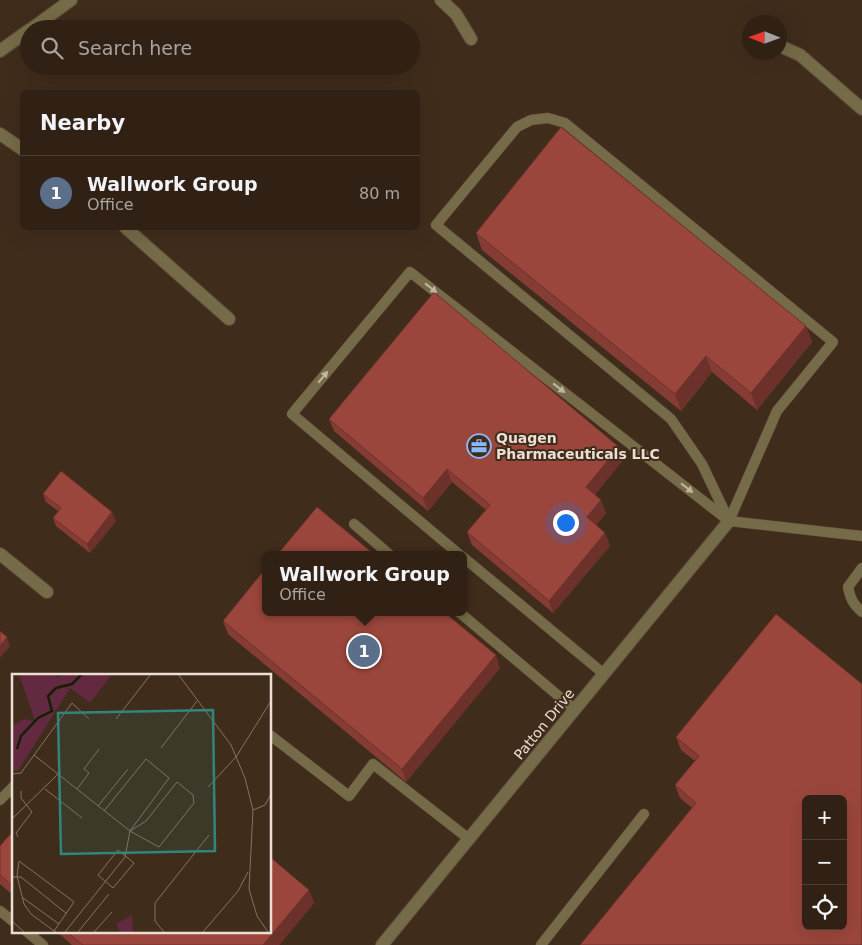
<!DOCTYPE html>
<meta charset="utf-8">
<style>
:root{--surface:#302114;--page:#38291d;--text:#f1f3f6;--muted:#a8a3a0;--line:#4b3e34;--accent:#2563eb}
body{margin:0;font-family:"DejaVu Sans",sans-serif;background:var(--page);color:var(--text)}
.controls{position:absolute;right:15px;bottom:15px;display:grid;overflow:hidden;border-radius:8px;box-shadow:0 5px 20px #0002}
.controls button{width:45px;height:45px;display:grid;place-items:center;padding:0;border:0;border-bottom:1px solid var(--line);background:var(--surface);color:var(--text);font:25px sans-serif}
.compass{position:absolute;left:742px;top:15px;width:45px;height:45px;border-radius:50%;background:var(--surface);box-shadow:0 5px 20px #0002;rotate:271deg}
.you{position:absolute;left:565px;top:522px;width:18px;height:18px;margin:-12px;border:4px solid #fff;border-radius:50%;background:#1a73e8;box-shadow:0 0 0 8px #1a73e833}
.badge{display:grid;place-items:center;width:32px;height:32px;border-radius:50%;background:var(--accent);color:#fff;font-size:16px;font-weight:700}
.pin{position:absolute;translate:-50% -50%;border:2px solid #fff;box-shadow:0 1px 5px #0006}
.popup{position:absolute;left:262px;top:551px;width:205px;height:65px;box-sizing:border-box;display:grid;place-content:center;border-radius:8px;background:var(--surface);filter:drop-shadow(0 1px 4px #0005);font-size:16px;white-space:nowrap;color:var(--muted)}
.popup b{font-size:19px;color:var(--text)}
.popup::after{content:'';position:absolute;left:50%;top:100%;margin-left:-10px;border:10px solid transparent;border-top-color:var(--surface)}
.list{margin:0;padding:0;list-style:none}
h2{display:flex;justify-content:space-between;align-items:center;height:65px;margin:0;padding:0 20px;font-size:21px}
h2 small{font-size:16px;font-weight:400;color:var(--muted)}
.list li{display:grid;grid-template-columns:32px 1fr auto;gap:15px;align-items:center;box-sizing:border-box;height:75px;padding:0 20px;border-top:1px solid var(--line)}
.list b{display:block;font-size:19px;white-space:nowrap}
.list p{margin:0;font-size:16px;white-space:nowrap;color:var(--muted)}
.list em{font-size:16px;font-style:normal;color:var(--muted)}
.icon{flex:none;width:28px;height:28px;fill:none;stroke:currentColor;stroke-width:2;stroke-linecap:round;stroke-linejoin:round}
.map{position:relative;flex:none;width:862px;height:945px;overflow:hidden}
.search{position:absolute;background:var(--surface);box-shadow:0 5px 20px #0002;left:20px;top:20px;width:400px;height:55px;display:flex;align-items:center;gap:12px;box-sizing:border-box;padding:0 18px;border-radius:28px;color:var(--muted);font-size:19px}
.panel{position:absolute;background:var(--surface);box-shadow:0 5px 20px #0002;left:20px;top:90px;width:400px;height:140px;border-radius:8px}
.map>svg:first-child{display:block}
</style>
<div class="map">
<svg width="862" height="945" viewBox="0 0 862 945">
<rect width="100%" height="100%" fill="#402c1b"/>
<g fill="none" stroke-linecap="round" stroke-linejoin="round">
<g stroke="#5b4838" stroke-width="11">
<g id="lane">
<path d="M548,118l17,5 268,219 -56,69 -48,110 -27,-57 -31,-45 -235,-194 81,-98 14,-7z"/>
<path d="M354,524l36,31"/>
<path d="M460,555l-168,-141 118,-142 319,249 133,15"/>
<path d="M463,557l141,117"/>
<path d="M862,568l-14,19c2,11 5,17 14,25"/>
<path d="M459,612l115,97"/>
<path d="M270,735l79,61 24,-32 96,75"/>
<path d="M0,800l14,-14"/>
<path d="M0,911l14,11"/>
<path d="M26,931l17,14"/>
<path d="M541,945l103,-131"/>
</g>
</g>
<g stroke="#5b4838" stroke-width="14">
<g id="street">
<path d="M441,0l15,14 15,25"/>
<path d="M31,29l40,-29"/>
<path d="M780,46l20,9 62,54"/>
<path d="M0,51l29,-21"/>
<path d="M0,134l22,15"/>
<path d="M126,228l103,91"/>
<path d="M0,554l47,38"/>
<path d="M382,945l347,-424"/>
</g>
</g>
<use href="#lane" stroke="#756b48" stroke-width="10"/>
<use href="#street" stroke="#756b48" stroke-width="12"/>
</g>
<g fill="#853c34">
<path d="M476,233l330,93 6,16 -55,68 -45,-38 -31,39 -199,-161z"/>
<path d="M329,419l290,28 4,13 -28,34 11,19 -10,12 14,21 -57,67 -81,-68 -5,-13 19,-22 -34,-28 -24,29 -94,-80z"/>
<path d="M43,494l73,27 -26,32 -34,-27 -3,-8 5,-7 -12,-9z"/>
<path d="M223,621l277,47 -94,114 -178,-148z"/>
<path d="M862,684l-170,124 -12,-10 -5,-13 20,-24 -14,-11 -5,-13z"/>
<path d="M14,830v66l-14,-12v-38z"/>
<path d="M309,890l5,13 -35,42h-207l-16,-14h214z"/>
</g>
<g fill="#6c312a">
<path d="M806,326l6,16 -55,68 -6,-17z"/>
<path d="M706,356l6,16 -31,39 -6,-17z"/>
<path d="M619,447l4,13 -32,40 -5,-13z"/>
<path d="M447,469l5,13 -24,29 -5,-13z"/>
<path d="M601,500l5,13 -14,17 -5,-13z"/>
<path d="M112,512l4,9 -26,32 -3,-9z"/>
<path d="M605,533l5,13 -57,67 -4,-12z"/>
<path d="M7,637l3,9 -10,12v-12z"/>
<path d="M496,655l4,13 -94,114 -4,-13z"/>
<path d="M309,890l5,13 -35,42h-16z"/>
</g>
<g fill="#9b463c" stroke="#6c312a" fill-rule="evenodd">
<path d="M561,127l245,199 -55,67 -45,-37 -31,38 -199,-161z"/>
<path d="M434,292l185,155 -33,40 15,13 -14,17 18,16 -56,68 -82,-69 23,-27 -43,-36 -24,29 -94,-79z"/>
<path d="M61,471l51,41 -25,32 -34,-26 8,-10 -18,-14z"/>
<path d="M317,507l58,48h-98z"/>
<path d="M265,569v43h179l52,43 -94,114 -179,-148z"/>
<path d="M776,614l86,70v261h-282l116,-142 -21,-18 24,-29 -23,-19zM806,799h37v127h-37z"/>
<path d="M0,631l7,6 -7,9z"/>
<path d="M14,830v57l-14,-12v-29z"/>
<path d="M270,857l39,33 -46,55h-180l-17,-14h204z"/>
</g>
<defs><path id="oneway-solid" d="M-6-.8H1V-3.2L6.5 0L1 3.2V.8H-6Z" transform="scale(1.25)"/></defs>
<g fill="#c2b6a2">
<use href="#oneway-solid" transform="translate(431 288) rotate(38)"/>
<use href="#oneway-solid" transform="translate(323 377) rotate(-50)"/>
<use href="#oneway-solid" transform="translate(559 388) rotate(38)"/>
<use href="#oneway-solid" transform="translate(687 488) rotate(38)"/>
</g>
<defs>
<g id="office-ring" transform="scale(1.25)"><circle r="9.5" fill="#402c1b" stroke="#8bb9fc" stroke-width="1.5"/><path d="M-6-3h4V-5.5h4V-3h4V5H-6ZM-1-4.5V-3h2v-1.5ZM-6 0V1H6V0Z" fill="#8bb9fc"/></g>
</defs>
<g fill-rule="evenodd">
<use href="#office-ring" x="479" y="446"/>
</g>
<g text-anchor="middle" stroke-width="4" stroke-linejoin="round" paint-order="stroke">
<g font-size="14" font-weight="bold" fill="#ebded3" stroke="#402c1b" text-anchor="start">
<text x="496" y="443">Quagen<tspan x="496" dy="16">Pharmaceuticals LLC</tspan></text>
</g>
<g font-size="14" fill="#ebded3" stroke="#402c1b">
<text transform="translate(544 724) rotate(-51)" y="5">Patton Drive</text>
</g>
</g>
<g transform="translate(12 674)">
<rect width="259" height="259" fill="#402c1b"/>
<path d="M7,0h35l4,4 3,-4h42l-15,27 -18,-13 -52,83 -6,-1v-44l12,-7 11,2zM120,241l1,17h-13l-4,-8z" fill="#622941"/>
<path d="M20,70l-13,25 -7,1v-19z" fill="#622941"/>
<path d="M51,0h49l-22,29 -29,-23z" fill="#622941"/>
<path fill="none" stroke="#151f05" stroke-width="2.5" d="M5,75l4,-13 17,-18 14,-7 -4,-15 8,-8 16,-4 10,-10"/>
<path fill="none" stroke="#847365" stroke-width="1" d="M166,0l53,71 14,33 8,32 -4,79 8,27 11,16M104,45l35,-45M149,74l36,-47M22,81l96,76 29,16 35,-44 -1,-8 -16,-13 -31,39 -16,10M0,100l9,-1 51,-70 17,16M196,113l28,-30 35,-56M33,115l37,29M65,115l12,-16 -5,-4 15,-20M86,132l30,-37M241,136l12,-5 6,-11M0,145l46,-45M6,163l-2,-4 16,-21 -11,-14v-7M106,176l16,13 -21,25 -15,-13zM0,203h9l46,37M11,224l36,26M0,247l12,11M42,257l20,-29 -55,-41 -2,15 7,28 7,10 23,17 2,1M53,258l60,-75 5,-26 39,-53 -23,-19 -42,52M66,258l31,-38M82,258l18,-20M152,258l-9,-11v-18l54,-68M191,258l35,-41 10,-19"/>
<path fill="#30867d" fill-opacity="0.15" stroke="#30867d" stroke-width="2.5" d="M201,36l2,141 -154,3 -3,-141z"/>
<rect width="259" height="259" fill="none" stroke="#ebded3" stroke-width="2.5"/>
</g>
</svg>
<div class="controls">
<button>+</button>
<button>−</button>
<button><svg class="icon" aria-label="locate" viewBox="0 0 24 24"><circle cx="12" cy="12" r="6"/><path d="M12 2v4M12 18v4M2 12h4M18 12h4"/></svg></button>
</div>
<svg class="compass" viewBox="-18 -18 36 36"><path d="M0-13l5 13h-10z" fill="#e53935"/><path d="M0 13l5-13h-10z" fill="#a8a3a0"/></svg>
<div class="you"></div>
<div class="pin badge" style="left:364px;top:651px;background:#5c6f8a">1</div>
<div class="popup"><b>Wallwork Group</b>Office</div>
<div class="search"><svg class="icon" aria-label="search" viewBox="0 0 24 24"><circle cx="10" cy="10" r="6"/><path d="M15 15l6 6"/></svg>Search here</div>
<section class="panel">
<h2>Nearby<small></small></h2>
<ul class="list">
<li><span class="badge" style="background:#5c6f8a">1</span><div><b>Wallwork Group</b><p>Office</p></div><em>80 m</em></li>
</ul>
</section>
</div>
